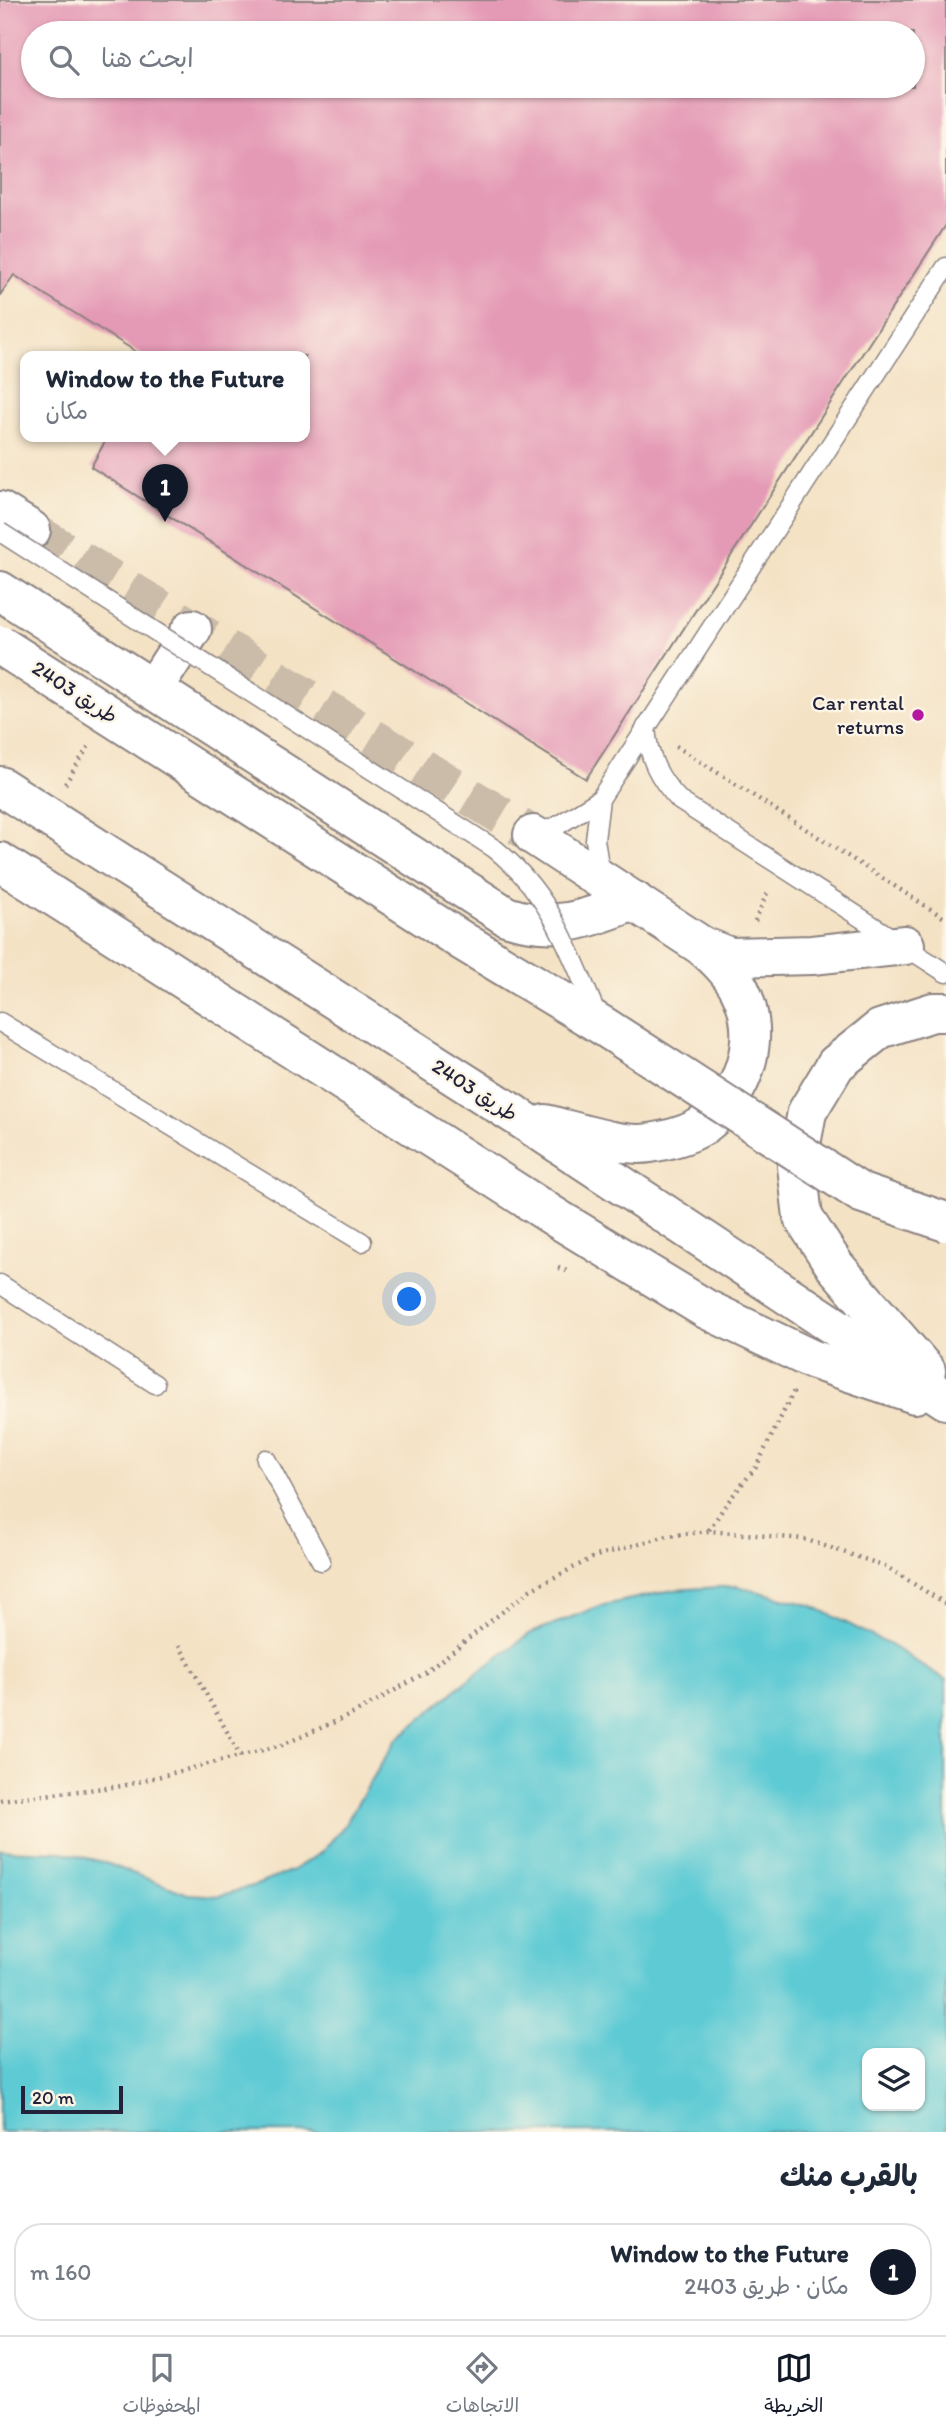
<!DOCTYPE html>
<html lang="ar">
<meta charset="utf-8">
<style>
:root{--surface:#fff;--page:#f6f6f7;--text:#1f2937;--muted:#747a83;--line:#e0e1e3;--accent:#111827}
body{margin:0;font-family:Itim,"Playpen Sans Arabic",sans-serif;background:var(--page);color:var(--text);direction:rtl}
.controls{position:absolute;right:21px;bottom:21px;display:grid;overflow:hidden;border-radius:14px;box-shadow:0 2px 5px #0004}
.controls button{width:63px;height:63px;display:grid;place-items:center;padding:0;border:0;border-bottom:2px solid var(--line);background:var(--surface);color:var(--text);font:35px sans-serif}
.scale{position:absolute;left:21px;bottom:18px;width:102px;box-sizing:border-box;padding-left:7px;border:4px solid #22223b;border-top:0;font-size:19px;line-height:24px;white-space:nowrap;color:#22223b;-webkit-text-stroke:5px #fcf5e5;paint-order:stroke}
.you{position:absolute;left:410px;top:1300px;width:24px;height:24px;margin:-18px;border:5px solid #fff;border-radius:50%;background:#1a73e8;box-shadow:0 0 0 10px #1a73e833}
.badge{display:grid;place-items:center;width:46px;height:46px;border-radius:50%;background:var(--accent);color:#fff;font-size:23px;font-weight:700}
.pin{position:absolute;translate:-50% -58px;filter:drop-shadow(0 2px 4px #0008)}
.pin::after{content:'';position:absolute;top:37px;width:24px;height:21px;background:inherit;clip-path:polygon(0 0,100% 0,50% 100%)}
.popup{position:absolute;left:20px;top:351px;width:290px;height:91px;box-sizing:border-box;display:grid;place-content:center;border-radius:14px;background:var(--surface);filter:drop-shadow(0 2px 5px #0005);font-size:23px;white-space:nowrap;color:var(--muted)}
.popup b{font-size:26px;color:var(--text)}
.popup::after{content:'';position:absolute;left:50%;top:100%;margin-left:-14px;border:14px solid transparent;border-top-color:var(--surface)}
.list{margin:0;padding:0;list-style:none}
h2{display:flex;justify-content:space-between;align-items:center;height:91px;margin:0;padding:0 28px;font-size:30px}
h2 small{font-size:23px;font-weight:400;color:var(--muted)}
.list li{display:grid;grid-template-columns:46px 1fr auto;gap:21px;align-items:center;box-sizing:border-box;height:98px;margin:0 14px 14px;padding:0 14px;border:2px solid var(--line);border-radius:28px}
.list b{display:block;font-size:26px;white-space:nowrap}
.list p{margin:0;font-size:23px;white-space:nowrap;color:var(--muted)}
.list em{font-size:23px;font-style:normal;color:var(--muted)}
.icon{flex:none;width:38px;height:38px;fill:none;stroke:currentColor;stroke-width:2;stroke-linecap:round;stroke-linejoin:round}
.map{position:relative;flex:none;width:946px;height:2132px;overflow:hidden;direction:ltr}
.search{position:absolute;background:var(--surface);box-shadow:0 2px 5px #0004;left:21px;right:21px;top:21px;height:77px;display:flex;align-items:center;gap:18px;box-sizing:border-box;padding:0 24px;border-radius:38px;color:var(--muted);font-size:26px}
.sheet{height:203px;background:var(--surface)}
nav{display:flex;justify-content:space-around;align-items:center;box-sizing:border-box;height:98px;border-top:2px solid var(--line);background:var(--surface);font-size:19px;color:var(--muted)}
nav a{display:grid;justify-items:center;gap:4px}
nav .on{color:var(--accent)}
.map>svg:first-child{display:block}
</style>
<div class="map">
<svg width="946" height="2132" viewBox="0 0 946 2132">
<rect width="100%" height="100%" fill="#fcf5e5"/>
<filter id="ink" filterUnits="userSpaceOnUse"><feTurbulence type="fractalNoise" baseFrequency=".0143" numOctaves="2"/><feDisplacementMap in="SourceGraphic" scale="14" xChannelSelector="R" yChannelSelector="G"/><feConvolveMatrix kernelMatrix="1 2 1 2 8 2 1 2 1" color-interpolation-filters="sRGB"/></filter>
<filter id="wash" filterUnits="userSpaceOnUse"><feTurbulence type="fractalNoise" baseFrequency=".00686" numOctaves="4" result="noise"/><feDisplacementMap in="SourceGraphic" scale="28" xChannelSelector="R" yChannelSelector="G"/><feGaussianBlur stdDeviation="1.57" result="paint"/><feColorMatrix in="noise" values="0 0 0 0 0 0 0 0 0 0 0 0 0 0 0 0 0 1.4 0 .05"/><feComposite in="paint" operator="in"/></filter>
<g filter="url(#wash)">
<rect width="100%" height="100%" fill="#f4e2c5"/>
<path fill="#5dcad4" stroke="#407688" stroke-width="2" fill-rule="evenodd" d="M737,1586l76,20 77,39 56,35v452h-946v-282l62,2 41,10 85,32 31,2 40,-12 34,-14 29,-18 22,-26 52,-86 74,-62 61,-45 69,-27 73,-16zM867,2053h53v53h-53z"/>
<g id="blocks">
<path fill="#e499b5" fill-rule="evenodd" d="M0,0h946v225l-360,554 -495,-312 17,-31h197v-80h-162l-129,-81 -14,20zM33,33h880v53h-880z"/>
</g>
</g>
<g filter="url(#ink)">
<use href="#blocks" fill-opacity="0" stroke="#8b8280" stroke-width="2"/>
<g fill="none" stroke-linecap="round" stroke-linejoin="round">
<path stroke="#cabca9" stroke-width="38" stroke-dasharray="38 19" stroke-linecap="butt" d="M31,530l502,305"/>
<g stroke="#8b8280" stroke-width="21">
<g id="service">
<path d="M646,727c2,31 13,52 34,74l266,172"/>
<path d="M533,835l24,-9 43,-27"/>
<path d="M601,877l-6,-37 5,-41 346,-532"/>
<path d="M0,1022l362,220"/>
<path d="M0,1284l155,100"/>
<path d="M266,1459l55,102"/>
</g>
</g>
<g stroke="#8b8280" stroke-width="42">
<g id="secondary">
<path d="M0,511l31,19"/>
<path d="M0,591l506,325c52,17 80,2 129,-15"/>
<path d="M153,689l39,-60"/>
<path d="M0,786l520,332 426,282"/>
<path d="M533,835l169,111c15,13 29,26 38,44 23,46 5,104 -35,134 -15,11 -37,16 -55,19 -29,5 -75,-12 -105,-19"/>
<path d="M0,862l558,357 148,90 105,50 104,35"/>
<path d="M702,946l28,11 82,-2 93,-10"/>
<path d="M926,1371l-91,-105 -32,-49 -6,-51 10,-54 29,-48 44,-35 53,-17h13"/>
</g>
</g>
<g stroke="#8b8280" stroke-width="4.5" stroke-dasharray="2 5" stroke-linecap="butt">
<path d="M676,746l270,173"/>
<path d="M65,784l25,-40"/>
<path d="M755,921l12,-28"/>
<path d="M558,1268l12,4"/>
<path d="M709,1530l18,-27 29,-36 39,-78"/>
<path d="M179,1645l62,112"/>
<path d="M0,1800l122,-14 160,-41 73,-32 70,-40 105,-83 66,-34 71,-20 42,-5 95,8 81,27 61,38"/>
</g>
<use href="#service" stroke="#fff" stroke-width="18"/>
<use href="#secondary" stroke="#fff" stroke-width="38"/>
<g stroke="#8b8280" stroke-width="21" stroke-linecap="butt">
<path id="service-bridge" d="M0,532l495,317c58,47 74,102 103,168"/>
</g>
<g stroke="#8b8280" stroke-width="42" stroke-linecap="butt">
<path id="secondary-bridge" d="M0,645l464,297 139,84 258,167 85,29"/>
</g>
<use href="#service-bridge" stroke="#fff" stroke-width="18"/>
<use href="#secondary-bridge" stroke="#fff" stroke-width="38"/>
</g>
</g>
<circle fill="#b5179e" stroke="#fcf5e5" stroke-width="2.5" cx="918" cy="715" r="7"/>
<g text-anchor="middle" stroke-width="5" stroke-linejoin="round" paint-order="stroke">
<g font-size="21" fill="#22223b" stroke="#fcf5e5">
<text transform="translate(75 692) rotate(33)" y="7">طريق 2403</text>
<text transform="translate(475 1090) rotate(33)" y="7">طريق 2403</text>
</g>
<g font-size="21" fill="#22223b" stroke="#fcf5e5" text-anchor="end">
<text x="904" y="710">Car rental<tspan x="904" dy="24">returns</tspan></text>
</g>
</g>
</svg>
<div class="controls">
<button><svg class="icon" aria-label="layers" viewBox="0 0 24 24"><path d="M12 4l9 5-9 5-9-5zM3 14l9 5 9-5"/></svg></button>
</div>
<div class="scale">20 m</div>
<div class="you"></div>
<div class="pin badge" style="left:165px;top:522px">1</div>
<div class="popup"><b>Window to the Future</b>مكان</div>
<div class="search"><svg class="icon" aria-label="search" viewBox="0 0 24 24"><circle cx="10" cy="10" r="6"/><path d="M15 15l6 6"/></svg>ابحث هنا</div>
</div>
<section class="sheet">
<h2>بالقرب منك<small></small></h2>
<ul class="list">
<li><span class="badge">1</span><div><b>Window to the Future</b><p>مكان · طريق 2403</p></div><em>160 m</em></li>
</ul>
</section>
<nav>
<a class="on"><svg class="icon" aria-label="map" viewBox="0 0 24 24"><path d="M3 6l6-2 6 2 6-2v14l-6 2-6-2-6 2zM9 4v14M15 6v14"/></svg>الخريطة</a>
<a><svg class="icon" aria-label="directions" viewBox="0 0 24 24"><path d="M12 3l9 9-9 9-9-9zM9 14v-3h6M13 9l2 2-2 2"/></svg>الاتجاهات</a>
<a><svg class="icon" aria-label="saved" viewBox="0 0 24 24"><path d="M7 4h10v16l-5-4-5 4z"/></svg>المحفوظات</a>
</nav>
